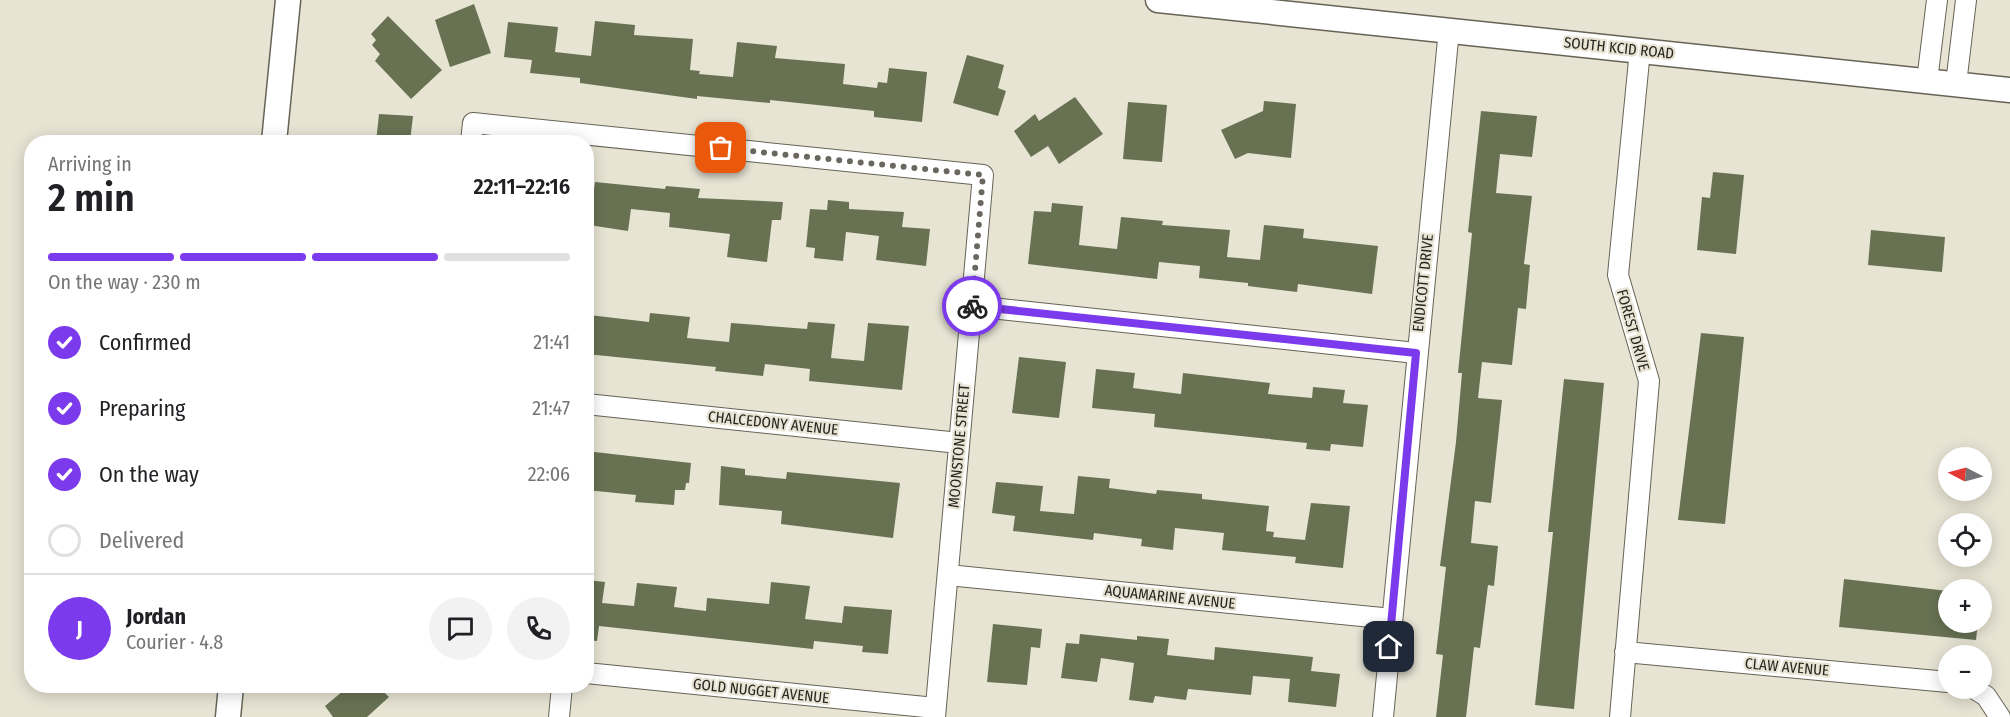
<!DOCTYPE html>
<html lang="en">
<head>
<meta charset="utf-8">
<style>
	body { margin:0; font-family:"Fira Sans Condensed",sans-serif; background:#f2f2f2; color:#202124; height:100vh; display:flex; flex-direction:column; font-size:22px; white-space:nowrap }
	* { box-sizing:border-box; margin:0 }
	p { font-size:20px; color:#757577 }
	.icon { flex:none; width:33px; height:33px; fill:none; stroke:currentColor; stroke-width:2; stroke-linecap:round; stroke-linejoin:round }
	.map { position:relative; flex:1; overflow:hidden }
	.sheet { position:absolute; left:24px; top:135px; width:570px; height:558px; display:flex; flex-direction:column; background:#fff; border-radius:24px; box-shadow:0 3px 15px #0003 }
	.sheet>* { flex:none }
	.needle { width:39px; rotate:276deg }
	.tools { position:absolute; left:1938px; top:447px; display:grid; gap:12px }
	.tools a { display:grid; place-items:center; width:54px; height:54px; border-radius:50%; background:#fff; box-shadow:0 3px 15px #0003; font-size:30px }
	.pin { position:absolute; display:grid; place-items:center; width:51px; height:51px; color:#fff; margin:-26px; border-radius:12px; box-shadow:0 3px 9px #0006 }
	.courier { position:absolute; display:grid; place-items:center; width:60px; height:60px; margin:-30px; border:4px solid #7c3aed; border-radius:50%; background:#fff; color:#222; box-shadow:0 2px 8px #0007 }
	.head em { font-style:normal; font-weight:600 }
	.head div { display:flex; flex-direction:column-reverse }
	.head { display:flex; align-items:center; justify-content:space-between; height:102px; padding:0 24px }
	h1 { font-size:39px; font-weight:600; line-height:45px }
	.bar { display:grid; grid-template-columns:repeat(4,1fr); gap:9px 6px; align-content:center; height:72px; padding:0 24px }
	.bar i { height:8px; border-radius:4px; background:#e0e0e0 }
	.bar .on { background:#7c3aed }
	.bar p { grid-column:span 4 }
	.line { display:flex; align-items:center; gap:15px; padding:0 24px; border-top:2px solid #e0e0e0 }
	.line div { flex:1 }
	.round { display:grid; place-items:center; flex:none; width:63px; height:63px; border-radius:32px; background:#f2f2f2 }
	ol { padding:0 24px; list-style:none }
	li { display:flex; align-items:center; gap:18px; height:66px }
	li p { margin-inline-start:auto }
	li .icon { padding:6px; border-radius:50%; background:#7c3aed; color:#fff; stroke-width:4 }
	li:last-child { color:#757577 }
	li i { width:33px; height:33px; border:3px solid #e0e0e0; border-radius:50% }
	.map>svg:first-child { display:block }
	.building { fill:#687253 }
	.lines { fill:none; stroke-linecap:round; stroke-linejoin:round }
	.minor-casing { stroke:#666356; stroke-width:22 }
	.tertiary-casing { stroke:#666356; stroke-width:27 }
	.minor { stroke:#fff; stroke-width:20 }
	.tertiary { stroke:#fff; stroke-width:24 }
	.done { stroke:#6a675e; stroke-width:6; stroke-dasharray:0 10.8 }
	.route { stroke:#7c3aed; stroke-width:8 }
	.labels { text-anchor:middle; stroke-width:4.5; stroke-linejoin:round; paint-order:stroke }
	.street-label { font-size:15px; fill:#26241f; stroke:#e7e4d4 }
</style>
</head>
<body>
<div class="map">
<svg width="2010" height="717" viewBox="0 0 2010 717">
	<rect width="100%" height="100%" fill="#e7e4d4"/>
	<path class="building" d="M474 4 491 53 450 67 435 20Z
		M388 16 442 70 411 99 375 61 380 54 372 45 376 40 371 34Z
		M595 21 635 25 634 35 693 39 690 70 700 71 699 74 733 77 737 42 777 46 775 58 845 64 843 84 877 88 878 82 887 83 889 68 927 72 922 122 874 117V111L770 100V103L697 96V99L580 83V78L530 73 532 60 504 57 508 22 558 27 555 52 591 56Z
		M967 55 1004 65 998 88 1006 91 998 116 953 103Z
		M1075 97 1103 134 1059 164 1048 146 1031 157 1014 131 1035 114 1039 121Z
		M1264 101 1296 104 1291 158 1248 153 1235 159 1221 130 1263 111Z
		M1128 102 1167 105 1162 162 1123 159Z
		M1481 111 1537 116 1532 157 1500 154 1496 193 1532 196 1524 264 1530 265 1526 309 1518 308 1512 365 1482 362 1478 398 1502 400 1491 503 1475 501 1471 543 1498 546 1494 586 1488 585 1480 648 1474 647 1466 717H1436L1443 655 1436 654 1446 567 1440 566 1456 442 1462 373H1458L1472 233 1468 232Z
		M379 114 413 116 410 142H376Z
		M1713 172 1744 175 1736 254 1697 250 1702 197 1710 198Z
		M595 182 665 189 666 186 700 189 698 198 783 202 781 220H772L767 262 727 257 730 234 669 227 670 213 631 209 628 231 589 225Z
		M828 200 849 202V209L904 212 902 227 930 229 926 266 876 260 879 236 846 232 843 261 814 258 815 248 806 247 810 209 827 210Z
		M1052 203 1083 206 1079 245 1117 249 1121 217 1163 221 1162 225 1230 230 1227 257 1260 260 1264 225 1304 229 1303 238 1378 246 1372 294 1298 284 1297 292 1248 286V283L1199 278 1200 266 1159 262 1157 279 1028 264 1034 211 1051 212Z
		M1871 230 1945 237 1942 272 1868 265Z
		M650 313 690 317 687 338 729 342 731 323 807 329 808 322 835 324 831 358 864 361 868 323 909 326 902 390 809 381 810 369 765 364 763 376 715 371 716 367 586 354 589 315 649 322Z
		M1701 333 1744 337 1725 524 1678 520Z
		M1019 357 1066 362 1059 418 1012 413Z
		M1096 369 1135 373 1133 388 1181 394 1183 373 1270 383 1268 394 1312 398 1313 387 1345 390 1343 403 1368 405 1363 447 1331 444 1330 451 1306 449 1307 443 1154 427 1155 414 1092 408Z
		M1564 379 1604 383 1574 709 1535 705 1553 532H1548Z
		M586 451 691 463 689 483H686L685 490H675L674 505 635 502 636 495 586 490Z
		M721 466 745 469V475L786 479 787 472 900 483 893 538 781 524 782 511 719 505Z
		M1078 476 1110 479 1109 488 1156 494 1157 490 1202 494V499L1269 506 1266 531 1274 532 1273 537 1305 540 1311 503 1350 506 1343 568 1295 563 1296 557 1222 550 1224 533 1175 528 1173 550 1141 546 1142 539 1094 533 1093 540 1013 531 1015 516 992 513 996 482 1043 486 1040 511 1074 514Z
		M1844 579 1948 591V622H1978L1976 640 1839 627Z
		M586 580 605 582 602 603 634 606 637 583 677 587 674 607 706 611 707 598 769 604 771 582 810 586 805 619 842 623 844 606 892 610 888 654 862 652 863 646 814 641 813 649 599 626 597 641 586 640Z
		M993 624 1042 629 1040 648 1031 647 1027 685 987 682Z
		M1080 634 1137 640V636L1169 639 1167 655 1214 660 1215 647 1313 657 1311 671 1340 674 1336 707 1288 702 1290 679 1253 676 1251 695 1188 689 1186 700 1155 696 1153 703 1129 700 1134 663 1101 658 1097 682 1061 678 1066 643 1079 644Z
		M349 686H378L389 697 367 717H333L325 706Z"/>
	<g class="lines">
		<defs>
			<path id="minor" d="M1927 81 1937 0
				M1956 84 1966 0
				M471 142 473 123 983 175 935 717
				M972 306 1416 353
				M586 404 959 443
				M948 575 1392 619
				M1625 652 1948 682
				M586 673 935 708
				M1973 688 1986 696 2000 717
				M559 717 562 686
				M1383 717 1449 29
				M1620 717 1649 381 1618 275 1640 50"/>
			<path id="tertiary" d="M1158 0 2010 90
				M274 142 288 0
				M228 717 231 686"/>
		</defs>
		<use href="#minor" class="minor-casing"/>
		<use href="#tertiary" class="tertiary-casing"/>
		<use href="#minor" class="minor"/>
		<use href="#tertiary" class="tertiary"/>
	</g>
	<g class="lines">
		<path class="done" d="M721 148 983 175 972 306"/>
		<path class="route" d="M972 306 1416 353 1389 647"/>
	</g>
	<g class="labels">
		<g class="street-label">
			<text transform="translate(1619 48) rotate(6)" y="5">SOUTH KCID ROAD</text>
			<text transform="translate(1423 283) rotate(-84)" y="5">ENDICOTT DRIVE</text>
			<text transform="translate(1633 330) rotate(74)" y="5">FOREST DRIVE</text>
			<text transform="translate(773 423) rotate(6)" y="5">CHALCEDONY AVENUE</text>
			<text transform="translate(959 446) rotate(-85)" y="5">MOONSTONE STREET</text>
			<text transform="translate(1170 597) rotate(6)" y="5">AQUAMARINE AVENUE</text>
			<text transform="translate(1787 667) rotate(5)" y="5">CLAW AVENUE</text>
			<text transform="translate(761 691) rotate(6)" y="5">GOLD NUGGET AVENUE</text>
		</g>
	</g>
</svg>
<div class="tools">
<a><svg class="needle" viewBox="-14 -14 28 28"><path d="M0-13l5 13h-10z" fill="#e53935"/><path d="M0 13l5-13h-10z" fill="#757577"/></svg></a>
<a><svg class="icon" aria-label="locate" viewBox="0 0 24 24"><circle cx="12" cy="12" r="6"/><path d="M12 2v4M12 18v4M2 12h4M18 12h4"/></svg></a>
<a>+</a>
<a>−</a>
</div>
<div class="pin" style="left:721px;top:148px;background:#ea580c"><svg class="icon" aria-label="bag" viewBox="0 0 24 24"><path d="M5 8h14l-1 12H6zM9 8a3 3 0 0 1 6 0"/></svg></div>
<div class="pin" style="left:1389px;top:647px;background:#1f2937"><svg class="icon" aria-label="home" viewBox="0 0 24 24"><path d="M3 11l9-7 9 7M6 9v11h12V9"/></svg></div>
<div class="courier" style="left:972px;top:306px"><svg class="icon" aria-label="bike" viewBox="0 0 24 24"><circle cx="6" cy="16" r="4"/><circle cx="18" cy="16" r="4"/><path d="M6 16l4-8h5l3 8M10 8l3 8H6M13 5h3"/></svg></div>
<section class="sheet">
<div class="head"><div><h1>2 min</h1><p>Arriving in</p></div><em>22:11–22:16</em></div>
<div class="bar"><i class="on"></i><i class="on"></i><i class="on"></i><i></i><p>On the way · 230 m</p></div>
<ol>
<li><svg class="icon" aria-label="check" viewBox="0 0 24 24"><path d="M5 12l5 5 9-10"/></svg>Confirmed<p>21:41</p></li>
<li><svg class="icon" aria-label="check" viewBox="0 0 24 24"><path d="M5 12l5 5 9-10"/></svg>Preparing<p>21:47</p></li>
<li><svg class="icon" aria-label="check" viewBox="0 0 24 24"><path d="M5 12l5 5 9-10"/></svg>On the way<p>22:06</p></li>
<li><i></i>Delivered</li>
</ol>
<div class="line" style="height:108px"><b class="round" style="background:#7c3aed;color:#fff">J</b><div><b>Jordan</b><p>Courier · 4.8</p></div><a class="round"><svg class="icon" aria-label="chat" viewBox="0 0 24 24"><path d="M4 5h16v11H9l-5 4z"/></svg></a><a class="round"><svg class="icon" aria-label="phone" viewBox="0 0 24 24"><path d="M5 4h4l2 5-3 2q2 4 5 5l2-3 5 2v4C11 20 4 13 5 4z"/></svg></a></div>
</section>
</div>
</body>
</html>
